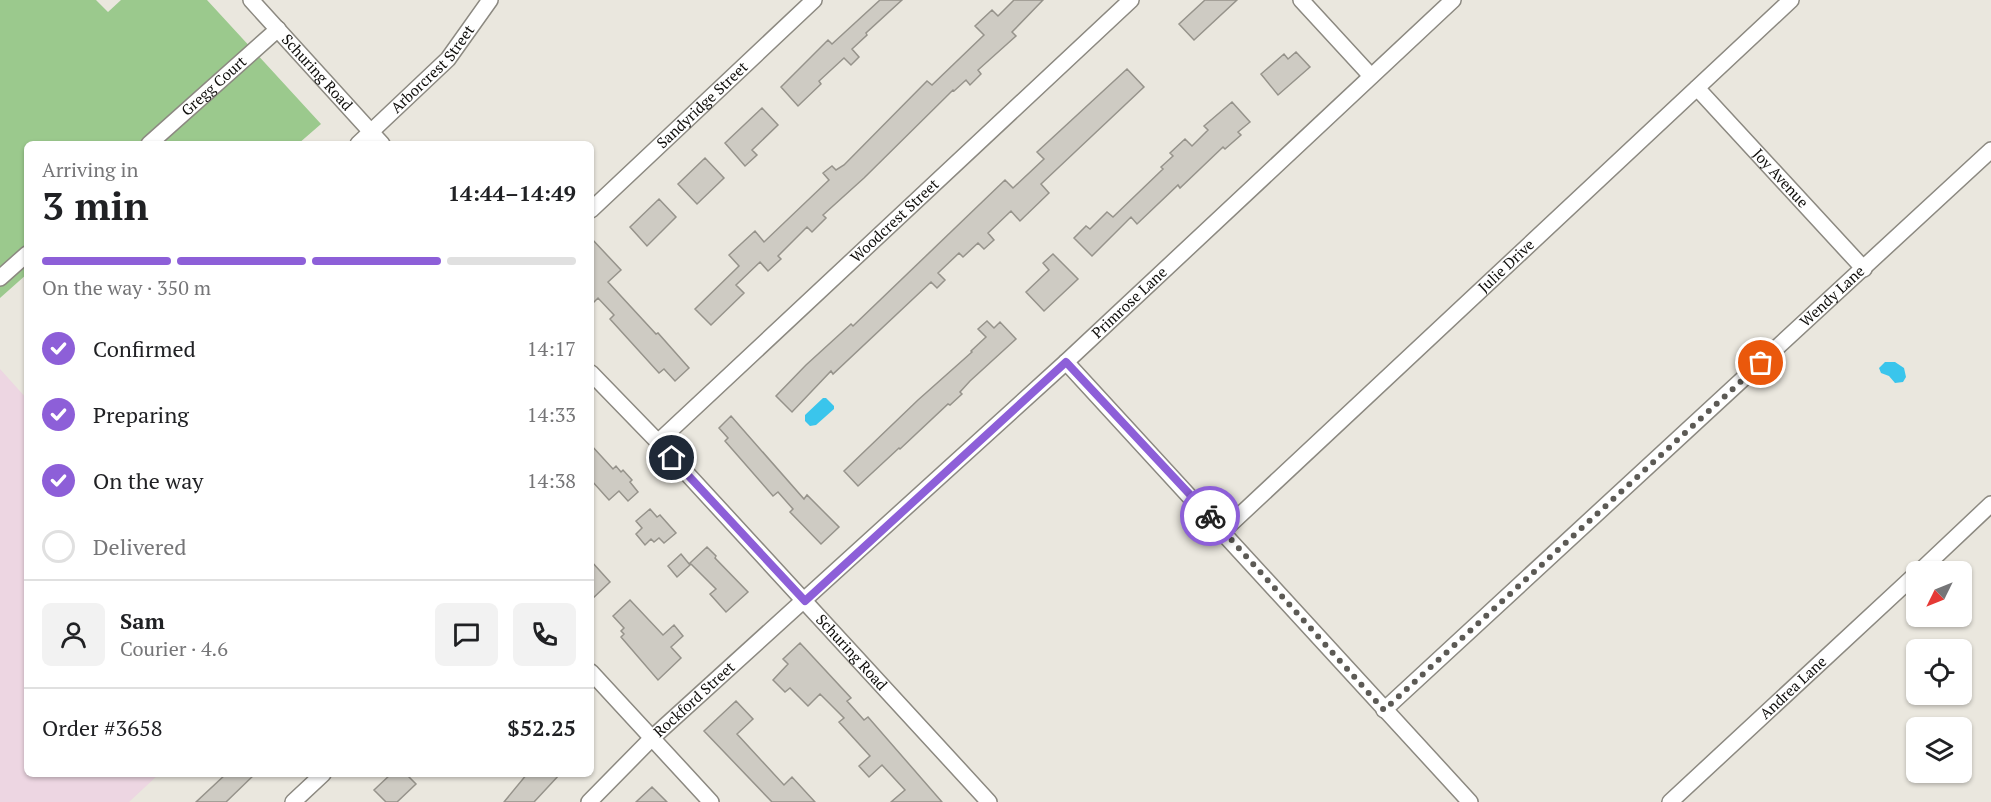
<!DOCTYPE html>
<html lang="en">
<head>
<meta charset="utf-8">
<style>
	body { margin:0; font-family:"PT Serif",serif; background:#f2f2f2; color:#202124; height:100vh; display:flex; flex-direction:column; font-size:22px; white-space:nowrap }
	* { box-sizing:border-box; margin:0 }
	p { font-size:20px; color:#757577 }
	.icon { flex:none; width:33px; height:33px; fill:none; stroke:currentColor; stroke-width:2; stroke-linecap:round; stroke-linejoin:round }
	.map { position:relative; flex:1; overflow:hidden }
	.side { position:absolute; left:24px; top:141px; width:570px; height:636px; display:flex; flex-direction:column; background:#fff; border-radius:9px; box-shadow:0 2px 4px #0004 }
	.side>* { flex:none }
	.needle { width:39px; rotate:227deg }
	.tools { position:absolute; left:1906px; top:561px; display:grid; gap:12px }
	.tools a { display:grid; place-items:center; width:66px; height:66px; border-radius:9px; background:#fff; box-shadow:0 2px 4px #0004; font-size:30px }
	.pin { position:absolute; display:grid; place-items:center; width:51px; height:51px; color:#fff; margin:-26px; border:3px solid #fff; border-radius:50%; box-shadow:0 2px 6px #0007 }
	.courier { position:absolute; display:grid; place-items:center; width:60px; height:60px; margin:-30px; border:4px solid #8d5fd8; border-radius:50%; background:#fff; color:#222; box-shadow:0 2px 8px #0007 }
	.headline em { font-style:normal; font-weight:800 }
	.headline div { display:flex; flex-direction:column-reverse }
	.headline { display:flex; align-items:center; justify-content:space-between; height:102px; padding:0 18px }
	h1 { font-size:39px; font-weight:800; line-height:45px }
	.bar { display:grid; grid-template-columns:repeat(4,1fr); gap:9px 6px; align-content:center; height:72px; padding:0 18px }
	.bar i { height:8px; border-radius:4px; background:#e0e0e0 }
	.bar .selected { background:#8d5fd8 }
	.bar p { grid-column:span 4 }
	.line { display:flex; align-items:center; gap:15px; padding:0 18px; border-top:2px solid #e0e0e0 }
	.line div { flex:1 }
	.round { display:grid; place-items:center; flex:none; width:63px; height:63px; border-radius:9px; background:#f2f2f2 }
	ol { padding:0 18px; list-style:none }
	li { display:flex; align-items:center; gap:18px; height:66px }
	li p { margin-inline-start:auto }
	li .icon { padding:6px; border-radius:50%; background:#8d5fd8; color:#fff; stroke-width:4 }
	li:last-child { color:#757577 }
	li i { width:33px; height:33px; border:3px solid #e0e0e0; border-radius:50% }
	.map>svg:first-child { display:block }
	.education { fill:#edd6e2 }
	.green { fill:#9bc98d }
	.water { fill:#3ac5ec }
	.building { fill:#cecbc3; stroke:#96938b; stroke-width:1.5 }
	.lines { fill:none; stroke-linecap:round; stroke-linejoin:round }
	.minor-casing { stroke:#8c8981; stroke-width:18 }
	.minor { stroke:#fff; stroke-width:15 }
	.done { stroke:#5c5a55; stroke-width:6; stroke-dasharray:0 10.8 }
	.route { stroke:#8d5fd8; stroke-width:8 }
	.labels { text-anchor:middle; stroke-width:5; stroke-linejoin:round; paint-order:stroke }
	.street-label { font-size:15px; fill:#0f0e0b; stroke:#fff }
</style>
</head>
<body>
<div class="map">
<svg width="1991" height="802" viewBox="0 0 1991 802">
	<rect width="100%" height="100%" fill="#eae7de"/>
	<path class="education" d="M0 369 27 399V774H159L129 802H0Z"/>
	<path class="green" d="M0 0H96L108 12 121 0H207L321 124 298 144H27V274L0 298Z"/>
	<path class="water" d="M1885 362H1895L1904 368 1906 377 1903 382 1895 383 1889 376 1881 373 1879 368Z
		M823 398H826L834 406V409L816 425 810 426 805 421V415Z"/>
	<path class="building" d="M880 0H902L866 33 867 35 852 49 859 57 851 65 844 58 819 81 821 84 798 106 781 87 828 40 832 44Z
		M1014 0H1043L1012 32 1016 36 978 70 981 74 970 85 966 80 954 91 953 90 864 178 823 215 826 218 812 232 807 227 778 256 781 259 768 271 760 262 736 285 744 293 711 325 695 309 739 266 729 255 755 231 764 242 829 180 823 173 832 166 836 170 844 165 927 81 932 85 984 35 975 26 992 10 998 16Z
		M1205 0H1237L1194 40 1179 24Z
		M1296 52 1310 67 1278 95 1261 74 1284 54 1288 59Z
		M1127 69 1144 87 1041 184 1049 193 1020 221 1011 211 988 233 994 240 984 249 978 243 963 257 959 253 938 273 945 280 937 288 931 282 833 374 831 371 792 412 776 396 806 365 851 324 853 326 1005 180 1013 188 1044 159 1037 152Z
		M1232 102 1250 122 1238 132 1241 135 1225 149 1223 147 1180 188 1178 185 1137 224 1131 217 1092 256 1074 238 1086 226 1090 229 1107 212 1113 217 1163 169 1161 167 1173 156 1170 153 1185 139 1192 146 1208 130 1204 126Z
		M762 108 778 125 752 150 757 155 745 166 725 143Z
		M705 158 724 178 697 204 678 184Z
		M659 199 676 217 647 246 630 227Z
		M591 238 621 270 608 282 656 334 658 333 689 368 675 381 664 369 659 373 610 319 614 315 598 298 591 305Z
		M1053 254 1078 279 1044 311 1026 292 1049 270 1043 263Z
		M987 321 994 328 1000 322 1016 339 970 381 960 392 962 394 950 405 948 404 900 449 899 448 858 486 844 471 918 400 972 352 971 351 986 337 978 329Z
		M731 416 804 499 807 495 839 527 821 544 790 512 793 509 778 492 773 496 725 441 728 438 719 428Z
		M591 445 613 469 616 466 621 472 623 470 632 480 630 482 638 492 628 501 619 491 609 500 591 480Z
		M650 509 657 517 660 515 676 533 664 543 659 538 654 542 651 539 645 545 636 534 642 528 636 521Z
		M707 547 716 556 715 558 748 592 726 612 710 594 716 589 690 563Z
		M681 554 690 565 677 577 668 566Z
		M591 561 610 582 591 600Z
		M630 600 663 635 674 625 683 636 671 647 681 658 658 680 621 637 624 634 621 631 624 628 613 616Z
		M800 643 851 698 847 701 864 720 868 717 942 802H891L905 790 882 765 869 777 859 766 870 756 839 722 844 718 820 694 808 706 790 688 785 692 773 680 788 664 783 659Z
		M736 701 753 719 737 734 784 785 792 777 815 802H772L704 731Z
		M226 774H255L226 802H196Z
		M391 774H406L416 784 397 802H386L374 790Z
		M527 774H560L534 802H504Z
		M652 787 667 802H636Z"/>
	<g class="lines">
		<defs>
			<g id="minor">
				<path id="s1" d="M251 0 382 144"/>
				<path d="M1301 0 1371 76"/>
				<path id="s2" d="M1697 88 1864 269"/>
				<path id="s3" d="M149 144 278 29"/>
				<path id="s4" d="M358 144 448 59 490 0"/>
				<path id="s5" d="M591 210 814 0"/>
				<path d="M0 278 27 254"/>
				<path d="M1066 362 1470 802"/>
				<path id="s6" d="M591 373 658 442 989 802"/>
				<path id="s7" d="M658 442 1131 0"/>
				<path id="s8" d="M1223 531 1791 0"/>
				<path d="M1919 572 1991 504"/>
				<path d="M591 672 711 802"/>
				<path id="s9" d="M1384 710 1991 150"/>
				<path d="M293 802 323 774"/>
				<path id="s10" d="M589 802 652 738 1066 362 1453 0"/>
				<path id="s11" d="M1670 802 1917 573"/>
			</g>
		</defs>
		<use href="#minor" class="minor-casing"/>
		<use href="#minor" class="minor"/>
	</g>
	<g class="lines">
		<path class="done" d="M1210 516 1384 710 1761 363"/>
		<path class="route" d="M672 458 805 601 1066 362 1210 516"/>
	</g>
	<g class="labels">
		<g class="street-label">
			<text dy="5" stroke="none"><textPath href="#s4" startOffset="106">Arborcrest Street</textPath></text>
			<text dy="5" stroke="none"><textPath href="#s1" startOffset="98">Schuring Road</textPath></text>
			<text dy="5" stroke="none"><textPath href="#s3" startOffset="87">Gregg Court</textPath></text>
			<text dy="5" stroke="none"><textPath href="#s5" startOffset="153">Sandyridge Street</textPath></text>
			<text dy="5" stroke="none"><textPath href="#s2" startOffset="123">Joy Avenue</textPath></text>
			<text dy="5" stroke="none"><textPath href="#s7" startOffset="324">Woodcrest Street</textPath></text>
			<text dy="5" stroke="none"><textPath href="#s8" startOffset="388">Julie Drive</textPath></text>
			<text dy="5" stroke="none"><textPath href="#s9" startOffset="610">Wendy Lane</textPath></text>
			<text dy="5" stroke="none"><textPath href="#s10" startOffset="736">Primrose Lane</textPath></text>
			<text dy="5" stroke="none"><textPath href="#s6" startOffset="382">Schuring Road</textPath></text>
			<text dy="5" stroke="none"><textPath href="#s11" startOffset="168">Andrea Lane</textPath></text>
			<text dy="5" stroke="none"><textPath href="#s10" startOffset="147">Rockford Street</textPath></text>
		</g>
	</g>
</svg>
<div class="tools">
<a><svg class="needle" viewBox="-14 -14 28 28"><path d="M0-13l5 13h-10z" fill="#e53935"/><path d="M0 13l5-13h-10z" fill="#757577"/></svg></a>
<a><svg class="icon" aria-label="locate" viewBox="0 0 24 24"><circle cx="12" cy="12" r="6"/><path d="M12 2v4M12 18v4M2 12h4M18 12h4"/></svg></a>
<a><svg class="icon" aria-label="layers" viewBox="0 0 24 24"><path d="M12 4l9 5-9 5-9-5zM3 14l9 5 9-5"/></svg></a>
</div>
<div class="pin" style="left:1761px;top:363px;background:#ea580c"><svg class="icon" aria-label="bag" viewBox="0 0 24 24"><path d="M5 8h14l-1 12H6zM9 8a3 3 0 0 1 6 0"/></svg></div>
<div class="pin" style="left:672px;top:458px;background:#1f2937"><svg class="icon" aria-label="home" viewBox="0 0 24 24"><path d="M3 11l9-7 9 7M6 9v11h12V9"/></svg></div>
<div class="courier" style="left:1210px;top:516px"><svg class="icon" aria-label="bike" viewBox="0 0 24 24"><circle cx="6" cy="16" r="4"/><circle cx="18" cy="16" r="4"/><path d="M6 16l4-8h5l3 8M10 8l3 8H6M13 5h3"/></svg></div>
<section class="side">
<div class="headline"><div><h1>3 min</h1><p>Arriving in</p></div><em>14:44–14:49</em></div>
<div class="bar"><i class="selected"></i><i class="selected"></i><i class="selected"></i><i></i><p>On the way · 350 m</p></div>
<ol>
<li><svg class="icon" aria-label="check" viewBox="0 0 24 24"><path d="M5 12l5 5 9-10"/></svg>Confirmed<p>14:17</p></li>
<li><svg class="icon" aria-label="check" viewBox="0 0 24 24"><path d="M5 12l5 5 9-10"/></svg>Preparing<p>14:33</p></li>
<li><svg class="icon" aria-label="check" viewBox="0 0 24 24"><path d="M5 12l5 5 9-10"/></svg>On the way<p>14:38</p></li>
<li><i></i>Delivered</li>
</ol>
<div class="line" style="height:108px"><a class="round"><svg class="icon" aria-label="person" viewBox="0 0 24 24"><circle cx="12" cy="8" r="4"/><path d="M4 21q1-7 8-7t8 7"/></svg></a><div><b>Sam</b><p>Courier · 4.6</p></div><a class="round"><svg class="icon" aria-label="chat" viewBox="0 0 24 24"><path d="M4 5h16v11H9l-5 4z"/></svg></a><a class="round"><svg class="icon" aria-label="phone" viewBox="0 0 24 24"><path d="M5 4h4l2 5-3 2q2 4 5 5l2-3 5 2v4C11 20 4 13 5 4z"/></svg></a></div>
<div class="line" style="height:78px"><div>Order #3658</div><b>$52.25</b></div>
</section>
</div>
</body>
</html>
